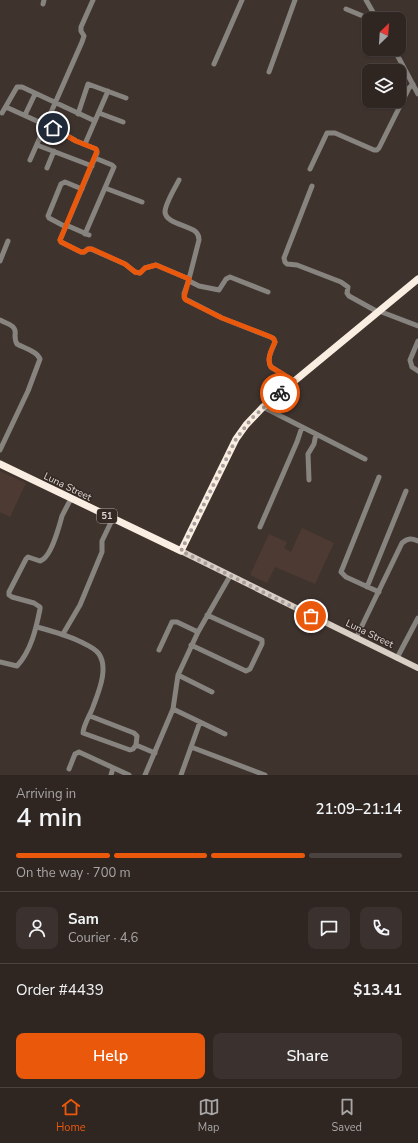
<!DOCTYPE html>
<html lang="en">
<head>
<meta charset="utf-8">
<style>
	body { margin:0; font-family:"Nunito Sans",sans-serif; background:#3b322f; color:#f1f3f6; height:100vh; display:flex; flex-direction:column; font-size:15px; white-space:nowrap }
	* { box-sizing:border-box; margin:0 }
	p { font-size:13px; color:#a7a5a5 }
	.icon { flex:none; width:22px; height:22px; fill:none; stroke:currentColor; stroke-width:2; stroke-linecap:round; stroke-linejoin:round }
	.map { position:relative; height:775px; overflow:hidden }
	.details { display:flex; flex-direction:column; background:#2f2622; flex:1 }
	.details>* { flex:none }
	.needle { width:26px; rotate:25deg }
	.fabs { position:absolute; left:362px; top:12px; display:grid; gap:8px }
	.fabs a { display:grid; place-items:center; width:44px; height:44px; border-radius:8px; background:#2f2622; box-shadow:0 1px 3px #0004,0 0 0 1px #4a4340; font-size:20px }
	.pin { position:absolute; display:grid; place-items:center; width:34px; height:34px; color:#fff; margin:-17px; border:2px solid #fff; border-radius:50%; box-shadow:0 1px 4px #0007 }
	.courier { position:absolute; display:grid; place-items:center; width:40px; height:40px; margin:-20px; border:3px solid #ea580c; border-radius:50%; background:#fff; color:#222; box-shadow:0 1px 5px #0007 }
	.headline em { font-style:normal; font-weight:600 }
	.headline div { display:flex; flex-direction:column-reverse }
	.headline { display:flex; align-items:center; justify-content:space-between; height:68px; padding:0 16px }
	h1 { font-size:26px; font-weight:600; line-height:30px }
	.bar { display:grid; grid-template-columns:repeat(4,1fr); gap:6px 4px; align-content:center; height:48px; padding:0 16px }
	.bar i { height:5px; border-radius:3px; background:#4a4340 }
	.bar .active { background:#ea580c }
	.bar p { grid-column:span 4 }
	.line { display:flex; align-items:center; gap:10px; padding:0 16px; border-top:1px solid #4a4340 }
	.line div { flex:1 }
	.round { display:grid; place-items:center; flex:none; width:42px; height:42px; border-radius:8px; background:#3b322f }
	.cta { display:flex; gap:8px; margin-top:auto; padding:8px 16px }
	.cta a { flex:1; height:46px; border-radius:8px; background:#ea580c; color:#fff; font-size:16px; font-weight:600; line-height:46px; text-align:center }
	.cta a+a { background:#3b322f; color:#f1f3f6 }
	.tab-bar { display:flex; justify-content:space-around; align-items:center; height:56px; border-top:1px solid #4a4340; background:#2f2622; font-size:11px; color:#a7a5a5 }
	.tab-bar a { display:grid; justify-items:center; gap:2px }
	.tab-bar .active { color:#ea580c }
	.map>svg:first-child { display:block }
	.built { fill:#4d3a32 }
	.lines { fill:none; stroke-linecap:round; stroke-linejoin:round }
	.minor { stroke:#87837e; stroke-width:5 }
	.major { stroke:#d9cfc5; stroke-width:6 }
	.highway { stroke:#f9eee1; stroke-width:7 }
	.done { stroke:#a89e9b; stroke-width:4; stroke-dasharray:0 7.2 }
	.route { stroke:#ea580c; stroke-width:5 }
	.labels { text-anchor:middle; stroke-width:3; stroke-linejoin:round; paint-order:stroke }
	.shield { fill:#352924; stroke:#ada4a0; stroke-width:1 }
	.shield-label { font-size:9px; font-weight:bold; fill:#e0d8d5 }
	.street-label { font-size:10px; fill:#e0d8d5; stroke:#352924 }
</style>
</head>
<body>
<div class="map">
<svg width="418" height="775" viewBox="0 0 418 775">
	<rect width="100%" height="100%" fill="#3f332e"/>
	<path class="built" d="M0 471 26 483 10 517 0 512Z
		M302 528 334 543 315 584 275 567 267 583 250 575 269 534 287 542 284 548 291 552Z"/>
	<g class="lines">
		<path class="minor" d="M366 0 377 19
			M43 4 44 0
			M346 9 370 19
			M394 49 418 94
			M214 64 242 0
			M269 72 295 0
			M6 107 61 132 76 141 96 149 97 153 60 240 61 242 81 252H84L88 249H91L125 264 135 272 140 273 145 268 156 265 189 279 184 294 185 299 222 318 273 338 275 342C272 350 266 359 271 367L294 381
			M2 113 17 87H22L95 121
			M99 113 123 122
			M78 114 88 84 126 98
			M25 115 35 94
			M85 144 108 91
			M37 145 92 166
			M30 160 82 42 84 36 81 31V27L93 0
			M47 168 54 151
			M310 169 327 133H335L374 150H377L379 148 409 88 413 84
			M179 180C175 188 165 204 165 212 166 224 189 225 196 232 198 234 199 237 199 240L189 279
			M312 186 284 258 285 262 287 264 297 265 341 282 348 287 347 293 349 296 378 312
			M105 188 142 202
			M66 225 89 235
			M66 227 49 218 48 216 61 184 65 182 82 189
			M85 234 114 167 112 165 95 158
			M0 261 8 241
			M189 281 199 286 219 290 226 279 230 277 268 292
			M379 311 418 326
			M0 320C7 324 17 325 15 335 15 339 15 341 17 344 24 348 37 351 40 359L28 391 0 450
			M418 341 410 360 412 367 418 371
			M263 407 365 459
			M379 477 341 572 346 577 379 592
			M309 480 308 454 314 444 316 434
			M260 527 297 442 302 427
			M367 587 406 491
			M37 627C52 631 67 635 81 642 87 645 95 648 99 654 109 669 98 693 93 707 90 715 83 726 83 733L130 750 133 749 136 745
			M63 634 80 605 102 552V541L113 518
			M356 638 402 543C408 538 412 538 418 541
			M191 645 246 671 250 669 262 644V640L207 615
			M159 650 172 622H177L198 632
			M397 658 418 618
			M0 662 17 666C31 651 36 629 40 609V607L34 603 12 597 9 595V592L26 559 28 557 40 561C51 558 59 527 62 516 65 510 68 504 71 499
			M178 675 212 692
			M173 709 225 734
			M90 716 134 733 137 736 136 745 155 753
			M191 747 265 775
			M69 769 75 754 79 752 129 775
			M111 775 113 768
			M145 775 173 709 178 675 198 632 230 576
			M181 775 200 722"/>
		<path class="major" d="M181 551 418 668"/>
		<path class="highway" d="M0 464 181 551 236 439 246 425 263 407 418 279"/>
	</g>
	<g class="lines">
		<path class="done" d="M280 393 252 418 236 439 181 551 311 616"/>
		<path class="route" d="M53 128 76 141 96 149 97 151 60 240 61 242 81 252H84L88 249H92L125 264 135 272 140 273 145 268 156 265 189 279 184 297 186 300 222 318 271 337 274 339 275 342C272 349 266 359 271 367L294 381 280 393"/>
	</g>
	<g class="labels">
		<rect class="shield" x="97" y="509" width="20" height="14" rx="3"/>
		<g class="shield-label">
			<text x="107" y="519">51</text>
		</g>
		<g class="street-label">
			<text transform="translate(68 486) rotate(26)" y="4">Luna Street</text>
			<text transform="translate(370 633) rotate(26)" y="4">Luna Street</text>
		</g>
	</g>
</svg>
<div class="fabs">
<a><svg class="needle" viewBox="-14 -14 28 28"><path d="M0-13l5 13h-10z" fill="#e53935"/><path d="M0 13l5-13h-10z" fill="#a7a5a5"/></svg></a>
<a><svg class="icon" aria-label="layers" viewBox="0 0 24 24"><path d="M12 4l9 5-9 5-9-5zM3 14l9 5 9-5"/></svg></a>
</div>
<div class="pin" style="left:311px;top:616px;background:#ea580c"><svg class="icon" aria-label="bag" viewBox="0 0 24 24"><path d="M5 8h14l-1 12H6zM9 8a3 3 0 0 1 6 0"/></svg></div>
<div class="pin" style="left:53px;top:128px;background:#1f2937"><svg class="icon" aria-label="home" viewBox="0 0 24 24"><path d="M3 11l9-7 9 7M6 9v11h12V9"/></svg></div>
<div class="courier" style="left:280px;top:393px"><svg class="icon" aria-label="bike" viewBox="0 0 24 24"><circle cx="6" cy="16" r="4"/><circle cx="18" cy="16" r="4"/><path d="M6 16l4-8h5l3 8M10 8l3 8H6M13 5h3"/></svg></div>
</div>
<section class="details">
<div class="headline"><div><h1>4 min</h1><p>Arriving in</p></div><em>21:09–21:14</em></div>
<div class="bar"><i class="active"></i><i class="active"></i><i class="active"></i><i></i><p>On the way · 700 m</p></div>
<div class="line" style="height:72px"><a class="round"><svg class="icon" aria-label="person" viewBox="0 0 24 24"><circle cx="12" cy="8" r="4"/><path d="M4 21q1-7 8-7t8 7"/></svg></a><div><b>Sam</b><p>Courier · 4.6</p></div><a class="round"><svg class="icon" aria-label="chat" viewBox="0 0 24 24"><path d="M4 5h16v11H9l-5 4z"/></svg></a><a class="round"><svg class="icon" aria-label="phone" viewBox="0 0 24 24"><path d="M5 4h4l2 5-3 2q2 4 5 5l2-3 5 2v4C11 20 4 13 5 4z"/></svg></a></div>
<div class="line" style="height:52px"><div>Order #4439</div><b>$13.41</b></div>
<div class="cta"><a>Help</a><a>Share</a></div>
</section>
<nav class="tab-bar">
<a class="active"><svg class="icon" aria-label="home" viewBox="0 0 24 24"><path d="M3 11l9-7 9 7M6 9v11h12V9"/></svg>Home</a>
<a><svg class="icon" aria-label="map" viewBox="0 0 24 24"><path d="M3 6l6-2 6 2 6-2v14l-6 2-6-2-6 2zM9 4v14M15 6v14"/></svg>Map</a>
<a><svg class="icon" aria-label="saved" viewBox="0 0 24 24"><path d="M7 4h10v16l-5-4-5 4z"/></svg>Saved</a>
</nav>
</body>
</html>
